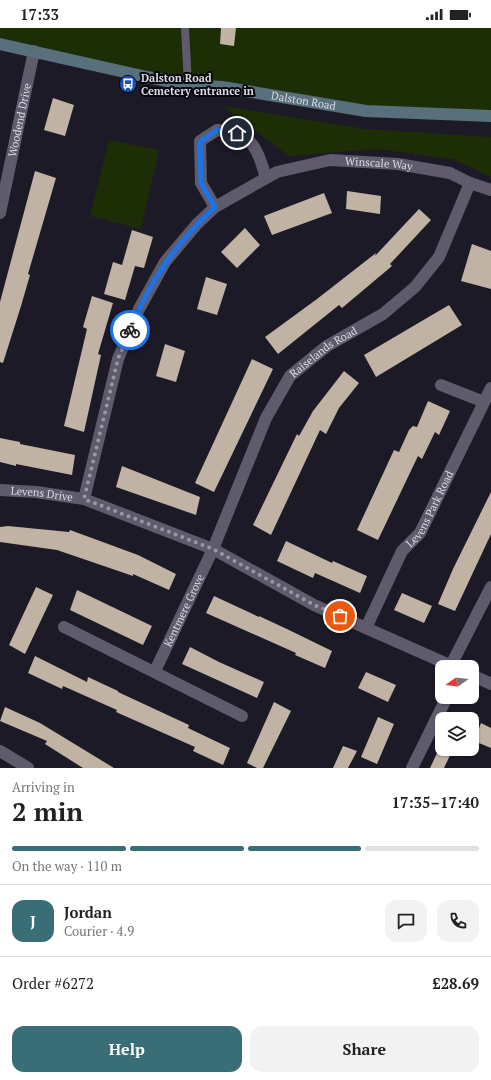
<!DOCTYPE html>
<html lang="en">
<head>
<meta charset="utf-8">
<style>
	body { margin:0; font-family:"PT Serif",serif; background:#f2f2f2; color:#222; height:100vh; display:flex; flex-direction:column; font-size:15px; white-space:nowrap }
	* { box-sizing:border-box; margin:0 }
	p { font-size:13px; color:#767676 }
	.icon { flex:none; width:22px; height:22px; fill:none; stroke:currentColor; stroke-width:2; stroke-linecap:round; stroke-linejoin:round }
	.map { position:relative; height:740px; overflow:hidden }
	.side { display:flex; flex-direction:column; background:#fff; flex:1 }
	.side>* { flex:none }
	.needle { width:26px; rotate:256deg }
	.controls { position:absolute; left:435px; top:632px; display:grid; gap:8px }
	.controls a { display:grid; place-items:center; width:44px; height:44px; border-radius:8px; background:#fff; box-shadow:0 1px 3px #0004; font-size:20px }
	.pin { position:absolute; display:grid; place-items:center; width:34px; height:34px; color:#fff; margin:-17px; border:2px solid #fff; border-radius:50%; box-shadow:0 1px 4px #0007 }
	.courier { position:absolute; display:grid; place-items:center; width:40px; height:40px; margin:-20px; border:3px solid #1a73e8; border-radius:50%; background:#fff; color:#222; box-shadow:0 1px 5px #0007 }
	.head em { font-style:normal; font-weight:700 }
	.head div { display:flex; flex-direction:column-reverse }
	.head { display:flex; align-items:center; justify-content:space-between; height:68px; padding:0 12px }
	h1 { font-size:26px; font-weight:700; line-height:30px }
	.bar { display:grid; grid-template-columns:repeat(4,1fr); gap:6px 4px; align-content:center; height:48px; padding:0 12px }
	.bar i { height:5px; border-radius:3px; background:#e0e0e0 }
	.bar .selected { background:#396e77 }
	.bar p { grid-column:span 4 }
	.line { display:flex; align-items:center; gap:10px; padding:0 12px; border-top:1px solid #e0e0e0 }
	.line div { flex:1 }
	.round { display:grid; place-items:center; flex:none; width:42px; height:42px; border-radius:12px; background:#f2f2f2 }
	.cta { display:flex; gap:8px; margin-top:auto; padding:8px 12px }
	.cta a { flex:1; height:46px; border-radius:12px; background:#396e77; color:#fff; font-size:16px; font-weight:700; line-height:46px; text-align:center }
	.cta a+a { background:#f2f2f2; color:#222 }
	.status { display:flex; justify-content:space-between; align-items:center; height:28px; padding:0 20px; background:#fff; direction:ltr }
	.status svg { height:11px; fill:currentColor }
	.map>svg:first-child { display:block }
	.green { fill:#1d2d05 }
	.building { fill:#c0b3a4 }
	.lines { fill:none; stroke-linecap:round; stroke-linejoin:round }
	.lane { stroke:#5f5b6c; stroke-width:8 }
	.street { stroke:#5f5b6c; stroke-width:12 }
	.secondary { stroke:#57707c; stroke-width:12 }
	.done { stroke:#9a97a3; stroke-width:4; stroke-dasharray:0 7.2 }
	.route { stroke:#1a73e8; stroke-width:5 }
	.labels { text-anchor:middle; stroke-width:4; stroke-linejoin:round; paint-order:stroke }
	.poi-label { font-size:11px; font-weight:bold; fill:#dddbe5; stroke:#07060c; text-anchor:start }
	.street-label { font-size:11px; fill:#dddbe5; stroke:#07060c }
</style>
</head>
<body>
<div class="status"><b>17:33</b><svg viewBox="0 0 49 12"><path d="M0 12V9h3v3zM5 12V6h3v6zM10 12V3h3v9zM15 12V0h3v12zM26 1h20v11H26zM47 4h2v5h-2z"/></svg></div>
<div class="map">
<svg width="491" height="740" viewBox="0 0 491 740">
	<rect width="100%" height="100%" fill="#1d1a28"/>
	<path class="green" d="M0 0H491V83H366L149 47 0 10Z
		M223 78 366 101 491 109V149L453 131 377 121 289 128Z
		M109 112 159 122 141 201 90 188Z"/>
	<path class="building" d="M221 0H236L234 18 220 16Z
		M53 70 74 77 65 108 44 102Z
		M35 143 56 150 28 246 30 247 21 278 3 335 0 334V274Z
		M347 163 381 168 380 186 346 181Z
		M324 165 332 185 272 207 264 188Z
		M419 181 431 192 390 236 392 238 342 280 339 277 278 326 265 309 317 271 376 225 375 228Z
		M245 200 260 217 237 240 221 224Z
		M132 202 153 209 144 240 135 238 125 272 104 266 113 234 122 237Z
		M472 216 491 223V261L461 253Z
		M206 249 227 256 217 287 197 281Z
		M92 268 113 275 98 326 101 327 84 404 64 398 87 301 83 299Z
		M449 277 462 297 376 349 364 327Z
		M165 316 185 323 176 354 156 348Z
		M252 331 273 341 214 464 195 455Z
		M344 343 359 355 339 380 326 406 320 402 271 507 253 497 297 406 299 408 313 383Z
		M428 373 450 383 439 407 435 404 422 431 418 428 378 512 357 502 394 422 399 424 409 402 413 398 417 399Z
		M0 410 20 414V416L75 427 72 447 16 436V438L0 434Z
		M122 438 200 469 196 487 116 459Z
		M491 464V506L455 583 438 576 453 541Z
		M8 498 69 504 70 502 138 527 176 546 169 562 133 546V548L57 522 0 514V499Z
		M286 513 332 535 333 533 367 548 360 565 315 545 313 550 277 533Z
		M36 559 53 567 25 626 9 617Z
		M77 562 152 598 143 617 70 582Z
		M402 565 432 578 424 595 394 582Z
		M214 568 259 589V588L289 602 332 623 325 640 295 627 296 625 206 585Z
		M190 619 219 634 264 654 257 670 182 636Z
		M35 628 87 654 88 649 118 663V664L189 697 188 700 230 720 223 737 193 723 195 719 116 684 117 682 63 658 62 661 28 645Z
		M366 644 396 657 388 674 358 660Z
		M274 674 291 683 263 740H257L247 735Z
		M5 679 40 695 114 740H83L45 716 47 713 0 693Z
		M378 689 394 696 377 736 361 729Z
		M481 695 491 700V720L474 713Z
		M343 718 357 723 348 740H333Z
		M439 721H453L444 740H430Z"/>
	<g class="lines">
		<path class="lane" d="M185 0 188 57"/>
		<g class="street">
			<path d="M215 179 201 155 200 113 217 102C223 103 232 103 239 106 256 113 261 133 266 150"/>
			<path id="s1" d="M0 185 34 23"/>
			<path d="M441 357 484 374"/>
			<path id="s2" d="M0 462 36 464 84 471 213 521 314 577 454 639"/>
			<path id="s3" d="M84 471 118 331 139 281 165 234 197 196 215 179 277 144 330 132 398 136 450 145 470 155 491 162"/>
			<path d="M64 599 242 688"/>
			<path id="s4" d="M366 600 402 523 420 505 491 360"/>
			<path d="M451 637 491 559"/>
			<path id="s5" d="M155 643 213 521 266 390 290 348 327 318 383 286 415 259 439 229 470 155"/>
			<path d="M472 647 491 656"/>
			<path d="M0 723 28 740"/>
			<path d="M412 740 447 669"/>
		</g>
		<path class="secondary" id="s6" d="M0 16 147 49 188 57 222 59 366 83 491 88"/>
	</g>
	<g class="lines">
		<path class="done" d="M130 302 118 331 84 471 213 521 314 577 340 588"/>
		<path class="route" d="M130 302C150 253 176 215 215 179L201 155 200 114 217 102 237 105"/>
	</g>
	<defs>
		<symbol id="bus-disc" viewBox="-11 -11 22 22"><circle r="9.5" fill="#1a4fb4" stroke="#07060c"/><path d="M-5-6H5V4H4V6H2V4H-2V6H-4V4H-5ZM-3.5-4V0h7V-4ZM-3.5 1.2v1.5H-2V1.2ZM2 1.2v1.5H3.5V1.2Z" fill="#fff"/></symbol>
	</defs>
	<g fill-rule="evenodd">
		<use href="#bus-disc" x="118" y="46" width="20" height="20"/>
	</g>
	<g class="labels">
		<g class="poi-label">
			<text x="141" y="54">Dalston Road<tspan x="141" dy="13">Cemetery entrance in</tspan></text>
		</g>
		<g class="street-label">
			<text dy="4" stroke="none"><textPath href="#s6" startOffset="309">Dalston Road</textPath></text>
			<text dy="4" stroke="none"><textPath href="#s1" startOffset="95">Woodend Drive</textPath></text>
			<text dy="4" stroke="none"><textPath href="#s3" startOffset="501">Winscale Way</textPath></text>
			<text dy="4" stroke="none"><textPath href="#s5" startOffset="366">Raiselands Road</textPath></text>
			<text dy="4" stroke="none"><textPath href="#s2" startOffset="42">Levens Drive</textPath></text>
			<text dy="4" stroke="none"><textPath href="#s4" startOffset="136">Levens Park Road</textPath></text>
			<text dy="4" stroke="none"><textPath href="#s5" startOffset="67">Kentmere Grove</textPath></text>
		</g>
	</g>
</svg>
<div class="controls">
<a><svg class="needle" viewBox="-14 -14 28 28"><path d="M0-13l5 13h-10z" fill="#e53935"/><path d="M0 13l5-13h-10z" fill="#767676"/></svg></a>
<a><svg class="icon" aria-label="layers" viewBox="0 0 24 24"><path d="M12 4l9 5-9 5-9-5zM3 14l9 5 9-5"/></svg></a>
</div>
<div class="pin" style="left:340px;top:588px;background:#ea580c"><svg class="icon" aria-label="bag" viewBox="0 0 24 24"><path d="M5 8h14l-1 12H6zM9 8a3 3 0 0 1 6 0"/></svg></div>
<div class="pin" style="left:237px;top:105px;background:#1f2937"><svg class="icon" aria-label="home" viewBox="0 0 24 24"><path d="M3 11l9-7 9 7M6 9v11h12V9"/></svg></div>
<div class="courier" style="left:130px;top:302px"><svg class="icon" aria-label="bike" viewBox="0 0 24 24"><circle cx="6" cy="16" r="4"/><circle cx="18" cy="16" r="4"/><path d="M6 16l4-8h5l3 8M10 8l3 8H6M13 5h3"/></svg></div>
</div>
<section class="side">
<div class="head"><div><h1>2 min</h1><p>Arriving in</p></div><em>17:35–17:40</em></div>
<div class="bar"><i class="selected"></i><i class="selected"></i><i class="selected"></i><i></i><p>On the way · 110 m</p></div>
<div class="line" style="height:72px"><b class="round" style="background:#396e77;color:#fff">J</b><div><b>Jordan</b><p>Courier · 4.9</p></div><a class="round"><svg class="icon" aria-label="chat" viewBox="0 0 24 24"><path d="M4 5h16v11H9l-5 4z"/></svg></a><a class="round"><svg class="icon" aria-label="phone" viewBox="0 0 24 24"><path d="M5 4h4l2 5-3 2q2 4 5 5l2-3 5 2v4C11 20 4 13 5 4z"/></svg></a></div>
<div class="line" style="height:52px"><div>Order #6272</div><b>£28.69</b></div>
<div class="cta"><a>Help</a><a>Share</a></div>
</section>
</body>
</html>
